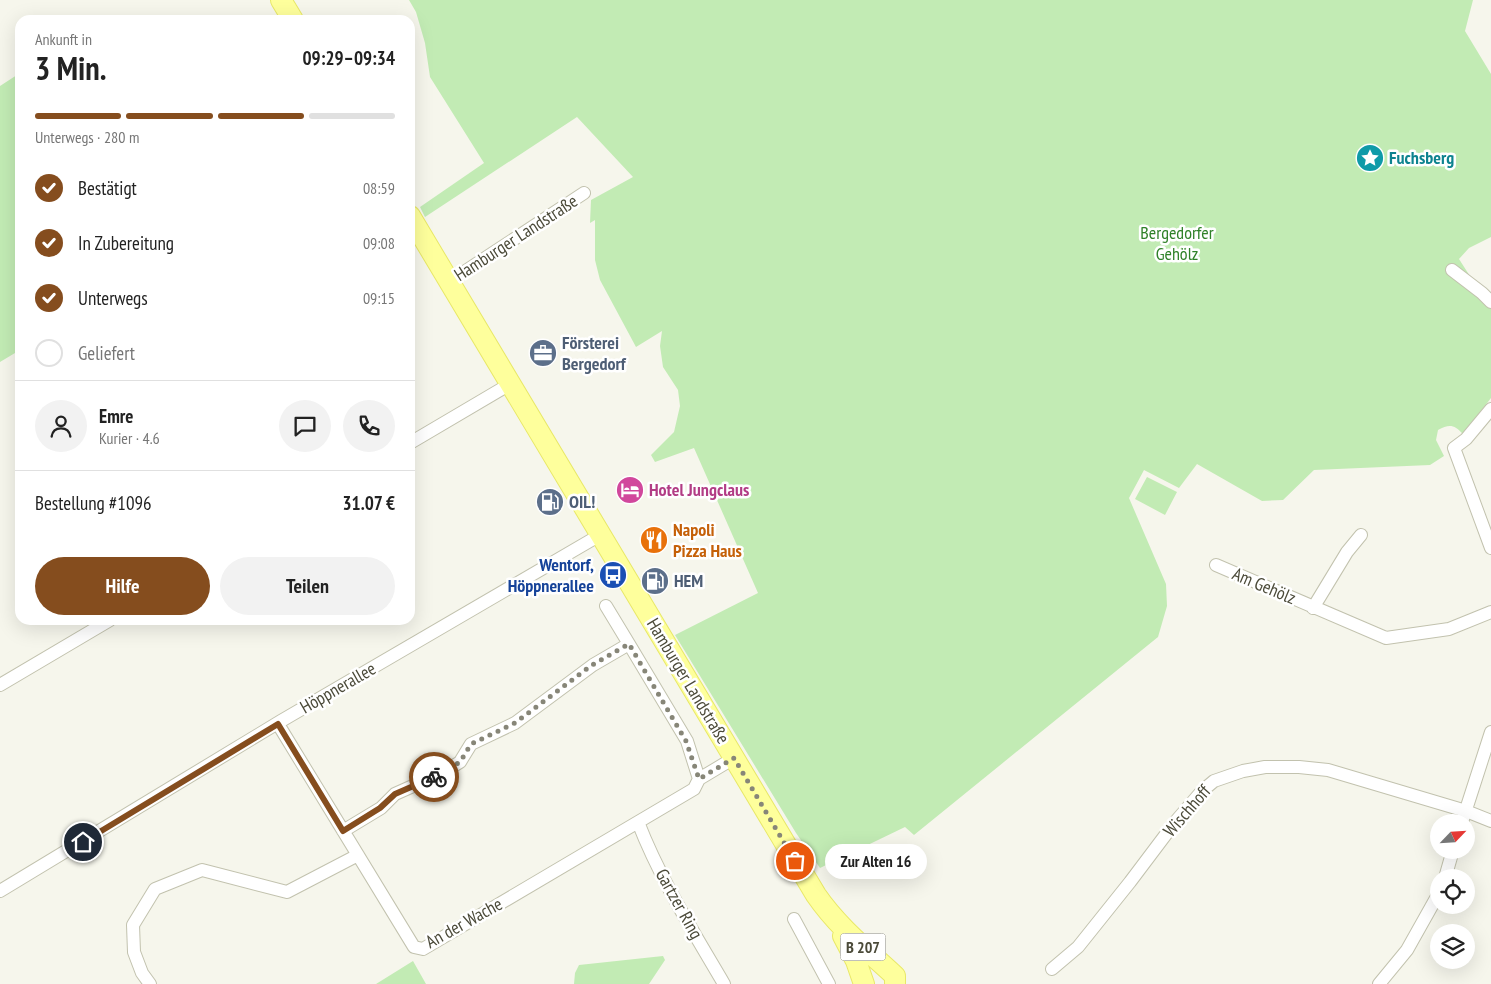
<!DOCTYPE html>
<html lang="de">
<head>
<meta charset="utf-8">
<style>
	body { margin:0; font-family:"PT Sans Narrow",sans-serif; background:#f2f2f2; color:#222; height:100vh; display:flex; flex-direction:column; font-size:19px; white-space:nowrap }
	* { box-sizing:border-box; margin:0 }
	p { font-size:16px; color:#767676 }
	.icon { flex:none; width:28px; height:28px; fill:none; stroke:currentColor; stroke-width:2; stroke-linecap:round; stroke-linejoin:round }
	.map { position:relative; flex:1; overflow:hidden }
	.details { position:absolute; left:15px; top:15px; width:400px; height:610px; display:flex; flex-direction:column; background:#fff; border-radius:15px; box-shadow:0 5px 20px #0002 }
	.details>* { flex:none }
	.needle { width:32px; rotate:65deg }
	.controls { position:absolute; left:1430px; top:814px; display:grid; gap:10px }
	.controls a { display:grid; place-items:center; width:45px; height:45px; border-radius:50%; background:#fff; box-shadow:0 5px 20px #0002; font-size:25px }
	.pin { position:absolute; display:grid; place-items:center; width:42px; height:42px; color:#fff; margin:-21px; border:2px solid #fff; border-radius:50%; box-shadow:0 1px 5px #0007 }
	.courier { position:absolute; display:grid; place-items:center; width:50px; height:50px; margin:-25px; border:4px solid #854d1e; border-radius:50%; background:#fff; color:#222; box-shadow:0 1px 6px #0007 }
	.bubble { position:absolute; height:35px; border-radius:18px; background:#fff; box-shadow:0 5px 20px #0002; font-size:16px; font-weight:700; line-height:35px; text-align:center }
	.overview em { font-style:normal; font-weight:700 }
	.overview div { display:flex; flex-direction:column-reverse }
	.overview { display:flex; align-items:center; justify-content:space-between; height:85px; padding:0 20px }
	h1 { font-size:32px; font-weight:700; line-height:38px }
	.bar { display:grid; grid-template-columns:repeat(4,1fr); gap:8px 5px; align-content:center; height:60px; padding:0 20px }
	.bar i { height:6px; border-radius:4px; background:#e0e0e0 }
	.bar .on { background:#854d1e }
	.bar p { grid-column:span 4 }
	.line { display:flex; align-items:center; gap:12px; padding:0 20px; border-top:1px solid #e0e0e0 }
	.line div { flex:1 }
	.round { display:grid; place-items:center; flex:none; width:52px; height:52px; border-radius:26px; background:#f2f2f2 }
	ol { padding:0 20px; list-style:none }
	li { display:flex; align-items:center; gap:15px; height:55px }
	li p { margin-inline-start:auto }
	li .icon { padding:5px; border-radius:50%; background:#854d1e; color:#fff; stroke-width:4 }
	li:last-child { color:#767676 }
	li i { width:28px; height:28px; border:2px solid #e0e0e0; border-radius:50% }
	.action { display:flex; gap:10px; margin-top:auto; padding:10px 20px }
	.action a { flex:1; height:58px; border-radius:30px; background:#854d1e; color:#fff; font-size:20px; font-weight:700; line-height:58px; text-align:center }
	.action a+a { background:#f2f2f2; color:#222 }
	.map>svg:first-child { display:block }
	.green { fill:#c2ebb4 }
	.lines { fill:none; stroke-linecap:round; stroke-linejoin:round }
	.minor-casing { stroke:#c2c2ae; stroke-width:14 }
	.primary-casing { stroke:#e8e868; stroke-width:22 }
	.minor { stroke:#fff; stroke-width:12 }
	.primary { stroke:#feff9c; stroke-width:20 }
	.done { stroke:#878678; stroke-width:5; stroke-dasharray:0 9 }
	.route { stroke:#854d1e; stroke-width:6 }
	.labels { text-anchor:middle; stroke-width:5; stroke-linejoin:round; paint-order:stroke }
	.shield { fill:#fff; stroke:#818074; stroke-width:1 }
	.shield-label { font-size:16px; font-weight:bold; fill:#4b4a39 }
	.culture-label { font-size:18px; font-weight:bold; fill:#0d838f; stroke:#fff; text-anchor:start }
	.park-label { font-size:18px; fill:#2f8128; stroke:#fff }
	.street-label { font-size:18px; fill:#4b4a39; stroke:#fff }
	.service-label { font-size:18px; font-weight:bold; fill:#4e5e75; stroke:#fff; text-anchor:start }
	.hotel-label { font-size:18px; font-weight:bold; fill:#b23c85; stroke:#fff; text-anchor:start }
	.food-label { font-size:18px; font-weight:bold; fill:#c56008; stroke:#fff; text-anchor:start }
	.transit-label { font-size:18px; font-weight:bold; fill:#164399; stroke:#fff; text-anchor:end }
</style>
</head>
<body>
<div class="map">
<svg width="1491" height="984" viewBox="0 0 1491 984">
	<rect width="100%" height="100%" fill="#f6f6ec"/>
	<path class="green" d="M409 0H1473L1465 31 1491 74V237L1469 248 1459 259 1491 309V398L1463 434C1454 424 1449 424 1438 430L1436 440 1444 456 1430 465 1314 470 1283 500 1262 501 1197 464 1179 488 1144 470 1129 498 1166 584 1167 606 1158 637 914 835 905 827 820 868 796 833 675 635 758 593 694 448 655 462 651 455 674 432 680 406 678 390 663 367 660 346 662 331 636 347 600 280 595 260V220L590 223 591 200 633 177 577 117 425 217 420 207 484 163 430 77 425 43 416 12Z
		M20 73V350L0 362V86Z
		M1147 477 1177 492 1165 515 1135 499Z
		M663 956 665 960 649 984H574L575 973 579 965Z
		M413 961 426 984H376Z"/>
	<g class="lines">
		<defs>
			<path id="minor" d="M1452 270 1482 293 1491 302
				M449 282 584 193
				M1491 409 1466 439 1454 448 1491 548
				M410 443 510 384
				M1216 565 1386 638 1449 629 1491 612
				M606 606 629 644
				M1313 608 1347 552 1361 535
				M0 685 110 620
				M278 724 414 947 423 949 694 789 699 779 734 758
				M638 822C660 879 693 931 724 984
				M1462 822 1491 732
				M343 831 381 808 395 794 442 773 460 762 471 744 515 723 593 665 629 644 687 741 699 779
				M1445 878 1453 850
				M0 891 281 721 600 535
				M794 919 829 984
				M1052 969 1078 947 1130 882 1176 821 1202 791 1214 781 1243 771 1265 767H1299L1328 770 1466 811 1491 821
				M150 984 142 973 134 952 133 925 155 889 202 870 287 892 358 855
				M1379 984 1407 950 1439 893"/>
			<path id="primary" d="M281 0 293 20
				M410 216 816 895C838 927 867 950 895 976V984
				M843 936 856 961 864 984"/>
		</defs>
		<use href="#minor" class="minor-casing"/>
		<use href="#primary" class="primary-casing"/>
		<use href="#minor" class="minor"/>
		<use href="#primary" class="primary"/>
	</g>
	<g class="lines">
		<path class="done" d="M434 777 460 762 471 744 515 723 592 665 629 644 686 741 699 779 734 758 795 861"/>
		<path class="route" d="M83 842 278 724 343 831 380 808 395 794 434 777"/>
	</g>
	<defs>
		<symbol id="sight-disc" viewBox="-11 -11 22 22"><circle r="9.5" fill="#0f9aa8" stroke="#fff"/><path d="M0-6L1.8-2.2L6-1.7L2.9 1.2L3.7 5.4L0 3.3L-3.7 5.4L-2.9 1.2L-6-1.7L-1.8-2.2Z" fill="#fff"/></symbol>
		<symbol id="office-disc" viewBox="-11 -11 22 22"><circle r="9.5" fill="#5c6f8a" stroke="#fff"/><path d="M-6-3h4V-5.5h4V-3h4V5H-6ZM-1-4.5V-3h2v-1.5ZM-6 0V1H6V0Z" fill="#fff"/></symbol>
		<symbol id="hotel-disc" viewBox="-11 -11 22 22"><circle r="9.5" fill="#d1479c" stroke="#fff"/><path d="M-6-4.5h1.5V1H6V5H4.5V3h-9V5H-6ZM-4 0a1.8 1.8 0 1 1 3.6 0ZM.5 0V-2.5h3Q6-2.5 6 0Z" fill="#fff"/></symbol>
		<symbol id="fuel-disc" viewBox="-11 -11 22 22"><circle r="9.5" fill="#5c6f8a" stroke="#fff"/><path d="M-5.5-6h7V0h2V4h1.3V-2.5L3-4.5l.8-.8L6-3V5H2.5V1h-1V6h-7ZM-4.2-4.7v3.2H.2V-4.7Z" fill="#fff"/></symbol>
		<symbol id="restaurant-disc" viewBox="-11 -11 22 22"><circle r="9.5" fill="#e8710a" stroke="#fff"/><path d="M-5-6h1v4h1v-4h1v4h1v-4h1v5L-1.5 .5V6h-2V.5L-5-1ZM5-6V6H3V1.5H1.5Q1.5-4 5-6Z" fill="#fff"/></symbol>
		<symbol id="bus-disc" viewBox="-11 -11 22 22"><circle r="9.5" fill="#1a4fb4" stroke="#fff"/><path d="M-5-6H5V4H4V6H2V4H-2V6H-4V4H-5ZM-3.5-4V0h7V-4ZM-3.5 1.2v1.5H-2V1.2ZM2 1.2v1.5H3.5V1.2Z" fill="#fff"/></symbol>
	</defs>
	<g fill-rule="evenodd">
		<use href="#sight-disc" x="1354" y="142" width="32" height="32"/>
		<use href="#office-disc" x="527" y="337" width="32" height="32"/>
		<use href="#hotel-disc" x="614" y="474" width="32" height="32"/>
		<use href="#fuel-disc" x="534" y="486" width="32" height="32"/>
		<use href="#restaurant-disc" x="638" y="524" width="32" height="32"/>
		<use href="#bus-disc" x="597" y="559" width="32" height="32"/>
		<use href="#fuel-disc" x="639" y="565" width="32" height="32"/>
	</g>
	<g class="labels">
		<rect class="shield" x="840.5" y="933.5" width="45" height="27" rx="4"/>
		<g class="shield-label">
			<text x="863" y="953">B 207</text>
		</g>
		<g class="culture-label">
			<text x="1389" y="164">Fuchsberg</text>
		</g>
		<g class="park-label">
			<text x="1177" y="239">Bergedorfer<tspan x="1177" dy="21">Gehölz</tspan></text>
		</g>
		<g class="street-label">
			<text transform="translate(516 238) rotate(-33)" y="6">Hamburger Landstraße</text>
			<text transform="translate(1264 586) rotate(23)" y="6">Am Gehölz</text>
			<text transform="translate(688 681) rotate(59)" y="6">Hamburger Landstraße</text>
			<text transform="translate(338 688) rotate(-30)" y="6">Höppnerallee</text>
			<text transform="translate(1187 811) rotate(-49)" y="6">Wischhoff</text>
			<text transform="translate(679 904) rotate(61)" y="6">Gartzer Ring</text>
			<text transform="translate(464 923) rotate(-29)" y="6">An der Wache</text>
		</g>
		<g class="service-label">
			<text x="562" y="349">Försterei<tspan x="562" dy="21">Bergedorf</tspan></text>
			<text x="569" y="508">OIL!</text>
			<text x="674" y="587">HEM</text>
		</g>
		<g class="hotel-label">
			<text x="649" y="496">Hotel Jungclaus</text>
		</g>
		<g class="food-label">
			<text x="673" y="536">Napoli<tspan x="673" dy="21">Pizza Haus</tspan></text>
		</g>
		<g class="transit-label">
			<text x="594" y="571">Wentorf,<tspan x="594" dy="21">Höppnerallee</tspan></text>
		</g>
	</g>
</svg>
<div class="controls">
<a><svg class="needle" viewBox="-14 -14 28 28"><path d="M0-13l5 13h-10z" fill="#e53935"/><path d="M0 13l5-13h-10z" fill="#767676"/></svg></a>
<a><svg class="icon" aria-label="locate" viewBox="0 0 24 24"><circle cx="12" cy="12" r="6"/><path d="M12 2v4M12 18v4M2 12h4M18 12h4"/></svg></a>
<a><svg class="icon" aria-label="layers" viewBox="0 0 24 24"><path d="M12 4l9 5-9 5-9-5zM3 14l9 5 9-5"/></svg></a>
</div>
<div class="pin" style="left:795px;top:861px;background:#ea580c"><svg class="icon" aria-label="bag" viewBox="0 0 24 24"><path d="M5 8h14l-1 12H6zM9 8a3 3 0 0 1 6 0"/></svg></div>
<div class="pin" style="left:83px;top:842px;background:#1f2937"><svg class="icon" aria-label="home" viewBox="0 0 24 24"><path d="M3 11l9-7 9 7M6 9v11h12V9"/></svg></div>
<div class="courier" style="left:434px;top:777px"><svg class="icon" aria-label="bike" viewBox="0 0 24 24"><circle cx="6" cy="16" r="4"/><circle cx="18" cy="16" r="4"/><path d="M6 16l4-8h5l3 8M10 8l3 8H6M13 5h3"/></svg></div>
<div class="bubble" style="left:825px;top:844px;width:102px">Zur Alten 16</div>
<section class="details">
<div class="overview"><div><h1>3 Min.</h1><p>Ankunft in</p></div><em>09:29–09:34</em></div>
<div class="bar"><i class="on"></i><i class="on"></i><i class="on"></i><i></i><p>Unterwegs · 280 m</p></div>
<ol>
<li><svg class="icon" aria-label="check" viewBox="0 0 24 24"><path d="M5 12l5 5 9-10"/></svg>Bestätigt<p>08:59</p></li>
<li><svg class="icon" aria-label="check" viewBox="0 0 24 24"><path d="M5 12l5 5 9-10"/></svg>In Zubereitung<p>09:08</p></li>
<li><svg class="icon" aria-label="check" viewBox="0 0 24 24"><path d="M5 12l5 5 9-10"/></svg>Unterwegs<p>09:15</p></li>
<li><i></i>Geliefert</li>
</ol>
<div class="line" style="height:90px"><a class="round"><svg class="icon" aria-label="person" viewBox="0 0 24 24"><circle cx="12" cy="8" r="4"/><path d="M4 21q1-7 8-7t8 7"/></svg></a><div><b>Emre</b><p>Kurier · 4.6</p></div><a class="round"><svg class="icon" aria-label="chat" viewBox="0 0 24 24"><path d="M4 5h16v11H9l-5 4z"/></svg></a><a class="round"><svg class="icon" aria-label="phone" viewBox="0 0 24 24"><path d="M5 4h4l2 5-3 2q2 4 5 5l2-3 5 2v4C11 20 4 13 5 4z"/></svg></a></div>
<div class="line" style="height:65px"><div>Bestellung #1096</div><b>31.07 €</b></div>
<div class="action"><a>Hilfe</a><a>Teilen</a></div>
</section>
</div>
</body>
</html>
